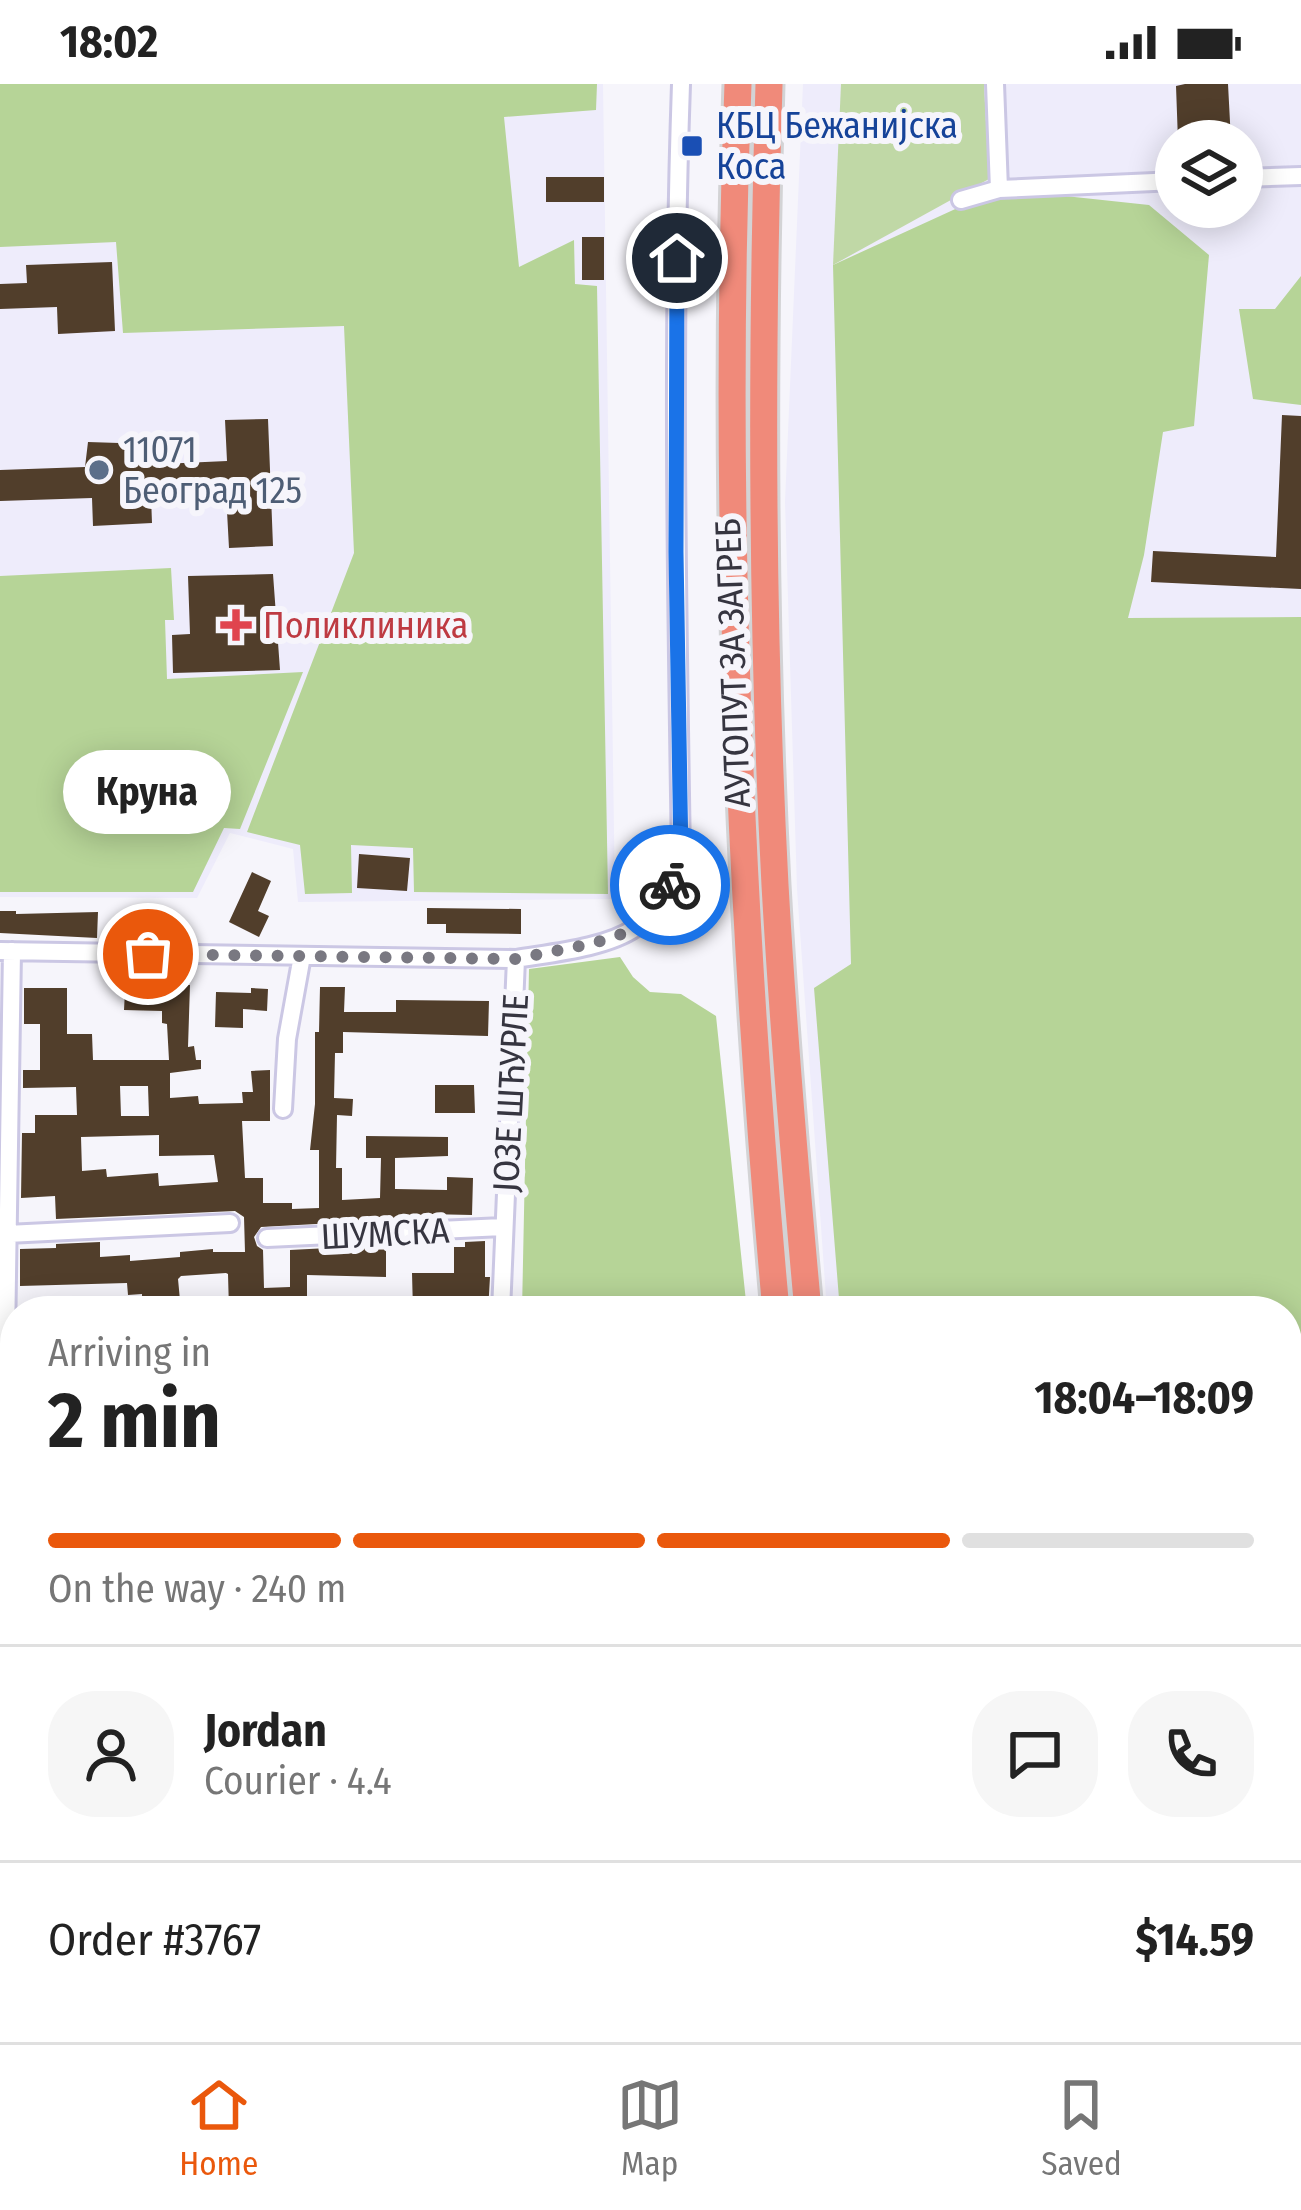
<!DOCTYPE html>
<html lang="en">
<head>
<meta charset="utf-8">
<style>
	body { margin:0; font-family:"Fira Sans Condensed",sans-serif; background:#f6f6f6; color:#222; height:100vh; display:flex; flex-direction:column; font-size:45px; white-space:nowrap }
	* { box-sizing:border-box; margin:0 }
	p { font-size:39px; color:#767676 }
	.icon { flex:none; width:66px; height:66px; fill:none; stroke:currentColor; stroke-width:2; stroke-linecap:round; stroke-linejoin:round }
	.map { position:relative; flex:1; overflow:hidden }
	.drawer { position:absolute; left:0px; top:1212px; width:1302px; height:747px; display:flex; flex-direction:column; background:#fff; border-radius:48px 48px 0 0; box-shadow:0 6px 30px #0003 }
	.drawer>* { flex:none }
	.controls { position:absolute; left:1155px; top:36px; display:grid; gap:24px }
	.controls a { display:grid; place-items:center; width:108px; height:108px; border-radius:50%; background:#fff; box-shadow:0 6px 30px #0003; font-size:60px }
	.pin { position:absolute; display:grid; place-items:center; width:102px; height:102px; color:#fff; margin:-51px; border:6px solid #fff; border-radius:50%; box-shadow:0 3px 12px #0007 }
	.courier { position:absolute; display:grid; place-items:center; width:120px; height:120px; margin:-60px; border:9px solid #1a73e8; border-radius:50%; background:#fff; color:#222; box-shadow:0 3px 15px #0007 }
	.bubble { position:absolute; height:84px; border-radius:42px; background:#fff; box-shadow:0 6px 30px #0003; font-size:39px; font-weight:700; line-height:84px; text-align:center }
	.overview em { font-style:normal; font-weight:700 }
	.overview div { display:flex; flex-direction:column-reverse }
	.overview { display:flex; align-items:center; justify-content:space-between; height:204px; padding:0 48px }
	h1 { font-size:78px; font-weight:700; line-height:90px }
	.bar { display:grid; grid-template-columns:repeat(4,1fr); gap:18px 12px; align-content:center; height:144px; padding:0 48px }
	.bar i { height:15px; border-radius:9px; background:#e0e0e0 }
	.bar .on { background:#ea580c }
	.bar p { grid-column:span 4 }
	.line { display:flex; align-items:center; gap:30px; padding:0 48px; border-top:3px solid #e0e0e0 }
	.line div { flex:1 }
	.round { display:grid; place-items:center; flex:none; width:126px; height:126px; border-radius:48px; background:#f6f6f6 }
	.status { display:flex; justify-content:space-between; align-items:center; height:84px; padding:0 60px; background:#fff; direction:ltr }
	.status svg { height:33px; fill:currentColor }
	.dock { display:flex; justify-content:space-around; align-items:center; height:168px; border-top:3px solid #e0e0e0; background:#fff; font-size:33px; color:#767676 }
	.dock a { display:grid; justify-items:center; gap:6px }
	.dock .on { color:#ea580c }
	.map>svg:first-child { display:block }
	.built { fill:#eeecfb; fill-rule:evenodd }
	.green { fill:#c0d8a6 }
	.forest { fill:#b6d497 }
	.building { fill:#513e2b; fill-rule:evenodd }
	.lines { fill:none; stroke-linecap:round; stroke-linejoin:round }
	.minor-casing { stroke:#cbc7e4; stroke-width:22 }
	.trunk-casing { stroke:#d3d3d5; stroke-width:33 }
	.minor { stroke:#fff; stroke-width:16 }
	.trunk { stroke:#f08a7a; stroke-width:27 }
	.done { stroke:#797881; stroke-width:12; stroke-dasharray:0 21.6 }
	.route { stroke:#1a73e8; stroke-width:15 }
	.transit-dot { fill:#1a4fb4; stroke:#f6f5fb; stroke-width:4.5 }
	.service-dot { fill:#5c6f8a; stroke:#f6f5fb; stroke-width:4.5 }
	.health-dot { fill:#e0444e; stroke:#f6f5fb; stroke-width:4.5 }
	.labels { text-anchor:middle; stroke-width:12; stroke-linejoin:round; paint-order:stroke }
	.transit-label { font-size:36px; fill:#164399; stroke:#f6f5fb; text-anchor:start }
	.service-label { font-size:36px; fill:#4e5e75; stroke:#f6f5fb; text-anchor:start }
	.health-label { font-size:36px; fill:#be3a42; stroke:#f6f5fb; text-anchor:start }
	.street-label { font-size:36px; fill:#363540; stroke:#f6f5fb }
</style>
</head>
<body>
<div class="status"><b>18:02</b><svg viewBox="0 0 49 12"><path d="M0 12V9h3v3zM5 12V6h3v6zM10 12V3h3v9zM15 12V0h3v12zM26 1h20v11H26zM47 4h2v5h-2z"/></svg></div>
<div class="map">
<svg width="1301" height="1958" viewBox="0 0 1301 1958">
	<rect width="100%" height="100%" fill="#f6f5fb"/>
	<path class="built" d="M0 0H603L615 815 298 818 293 765 230 749 197 814 0 813Z
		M803 0H1301V1958H927L925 1944H1287V1227H827L797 805 785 418ZM1176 57H1242V123H1176Z
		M177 1944H669L672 1958H179Z"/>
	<path class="green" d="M841 0H984L989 95 833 181Z"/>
	<path class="forest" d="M0 0H597L596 26 504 33 519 183 574 156 575 200 597 202 608 810 414 808 413 764 351 761 352 809 305 810 300 761 247 748 354 469 344 242 123 249 116 158 0 163Z
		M999 105 1149 121 1209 171 1194 342 1163 348 1144 471 1128 534 1301 533V1346L1287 1347V1227H840L814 904 851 880 833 181Z
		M1301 192V321L1253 315 1239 225H1275Z
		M171 484 174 536H165L167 595 303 588 240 745 224 744 193 808H0V492Z
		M620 873 633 893 650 908 681 910 716 932 747 1227H522L529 885Z
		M1287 1770C1301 1806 1291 1826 1290 1863 1290 1878 1296 1887 1300 1900 1301 1917 1301 1940 1301 1958H943L941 1944H1287Z
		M669 1944H839L841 1958H672Z"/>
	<path class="building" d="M1185 0H1228L1231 57H1178L1176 2Z
		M546 93H604V118H546Z
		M582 153H604V196H582Z
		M112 178 115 247 58 250 57 223 0 225V200L27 199 26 181Z
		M1282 331 1301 332V505L1151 498 1153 467 1276 473Z
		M268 335 273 462 229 464 226 409 151 412 152 439 93 442 92 414 0 417V386L85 383 88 358 119 359 153 354 161 380 227 377 225 336Z
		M273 490 280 586 173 589 172 551 190 550 188 492Z
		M359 770 410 774 407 807 357 804Z
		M252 788 271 797 258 827 269 832 259 853 229 838Z
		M427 824 521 825V850L446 849V840H427Z
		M0 827H16V830L98 828 97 854 0 849Z
		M166 882 181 883V901H190L188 963 194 962 196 976H201V985L170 989V1014L198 1012 199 1020 243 1019 242 1008H253L251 987 270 986V1037H242L245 1094H263V1119H292V1125L319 1124V1066H310L315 1020V948H319L320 903H345L344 928H396V916L489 917 488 952 343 948V969H335L334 1014 353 1015 352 1032 337 1031 336 1084H342V1116L380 1114 381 1074H366V1052L448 1053V1072L395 1074V1105L447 1106V1093L473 1094 472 1131 426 1130V1134L261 1143 254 1153 257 1162 263 1166 264 1204 290 1203V1166L386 1161V1193L307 1191V1227L229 1226 228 1190 226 1189 181 1192 178 1195 181 1227H155L154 1215 142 1216V1210L128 1211 127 1199 20 1202V1165L56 1164V1160L100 1158V1173L130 1171V1177L180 1173V1168L213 1165V1168H245L244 1133 235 1127 56 1135 55 1112 21 1114 22 1049H35V1031H77L76 1003 23 1004V986H40V940H24V904H67V950H92L93 976H169L167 940 162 939V927L124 926 125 907H163ZM120 1002H148L149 1032H121ZM159 1051V1072L214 1071 218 1098 159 1102 158 1089 107 1093 106 1085 82 1087 81 1053Z
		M251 904 268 905 267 927 243 925V944L215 943 216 908 251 909Z
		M435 1001H474L475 1029H435Z
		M485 1157V1193H490L488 1227H413L412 1189H454V1163H465V1158Z
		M2 1667 4 1678 10 1682 15 1709V1754L0 1757Z
		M15 1788V1841L0 1843V1790Z
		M15 1893V1950L0 1952V1895Z
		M242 1944H566L568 1958H244Z"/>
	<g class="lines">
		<defs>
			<path id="minor" d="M995 0 999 105
				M1242 94 1301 92
				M961 116 999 105 1176 97
				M0 867 516 875C551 869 606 864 635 844 658 829 672 799 681 774 677 516 672 258 681 0
				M283 1025 287 955 302 872
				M7 1150 230 1139
				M267 1154 503 1143
				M501 1227 516 875
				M0 1526 6 1500 3 1451 12 867
				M0 1577 15 1671
				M0 1883 15 1880
				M594 1944 596 1958"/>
			<path id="trunk" d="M738 0C722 410 739 819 776 1227
				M769 0C761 267 761 534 775 801 783 943 795 1085 808 1227
				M872 1944 875 1958
				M905 1944 908 1958"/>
		</defs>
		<use href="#minor" class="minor-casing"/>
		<use href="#trunk" class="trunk-casing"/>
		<use href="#minor" class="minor"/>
		<use href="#trunk" class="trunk"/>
	</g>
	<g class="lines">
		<path class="done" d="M148 870 516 875 594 859 622 850 638 843 670 801"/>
		<path class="route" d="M670 801 681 774 676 468 677 174"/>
	</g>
	<rect class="transit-dot" x="680" y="50" width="24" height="24" rx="6"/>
	<circle class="service-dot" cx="99" cy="386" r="12"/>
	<path class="health-dot" d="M230 523h12v12h12v12h-12v12h-12v-12h-12v-12h12z"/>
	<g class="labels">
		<g class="transit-label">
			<text x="716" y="54">КБЦ Бежанијска<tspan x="716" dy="41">Коса</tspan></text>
		</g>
		<g class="service-label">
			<text x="123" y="378">11071<tspan x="123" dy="41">Београд 125</tspan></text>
		</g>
		<g class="health-label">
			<text x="263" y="554">Поликлиника</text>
		</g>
		<g class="street-label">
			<text transform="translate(732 579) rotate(-92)" y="13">АУТОПУТ ЗА ЗАГРЕБ</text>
			<text transform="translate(510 1009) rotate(-87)" y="13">ЈОЗЕ ШЋУРЛЕ</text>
			<text transform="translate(385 1149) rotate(-3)" y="13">ШУМСКА</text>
		</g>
	</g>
</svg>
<div class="controls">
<a><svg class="icon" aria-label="layers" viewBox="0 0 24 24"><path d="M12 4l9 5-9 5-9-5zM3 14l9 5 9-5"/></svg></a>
</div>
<div class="pin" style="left:148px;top:870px;background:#ea580c"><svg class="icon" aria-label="bag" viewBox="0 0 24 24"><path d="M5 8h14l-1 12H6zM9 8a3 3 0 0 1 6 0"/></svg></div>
<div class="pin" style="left:677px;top:174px;background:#1f2937"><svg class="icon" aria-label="home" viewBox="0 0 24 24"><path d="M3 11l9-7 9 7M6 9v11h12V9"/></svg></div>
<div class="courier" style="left:670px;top:801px"><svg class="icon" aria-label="bike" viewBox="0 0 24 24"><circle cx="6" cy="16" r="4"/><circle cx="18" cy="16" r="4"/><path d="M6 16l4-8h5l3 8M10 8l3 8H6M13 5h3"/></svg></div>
<div class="bubble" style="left:63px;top:666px;width:168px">Круна</div>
<section class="drawer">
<div class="overview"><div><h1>2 min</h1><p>Arriving in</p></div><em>18:04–18:09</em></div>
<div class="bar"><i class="on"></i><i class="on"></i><i class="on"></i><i></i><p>On the way · 240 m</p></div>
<div class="line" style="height:216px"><a class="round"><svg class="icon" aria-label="person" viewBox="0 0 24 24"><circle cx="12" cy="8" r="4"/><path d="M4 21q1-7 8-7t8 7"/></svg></a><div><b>Jordan</b><p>Courier · 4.4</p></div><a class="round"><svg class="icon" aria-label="chat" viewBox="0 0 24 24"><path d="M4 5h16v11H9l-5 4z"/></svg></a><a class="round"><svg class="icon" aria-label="phone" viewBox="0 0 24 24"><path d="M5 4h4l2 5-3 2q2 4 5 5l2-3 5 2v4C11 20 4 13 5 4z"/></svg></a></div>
<div class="line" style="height:156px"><div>Order #3767</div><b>$14.59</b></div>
</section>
</div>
<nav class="dock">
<a class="on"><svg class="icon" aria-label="home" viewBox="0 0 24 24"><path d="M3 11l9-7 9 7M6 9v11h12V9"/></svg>Home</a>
<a><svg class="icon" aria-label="map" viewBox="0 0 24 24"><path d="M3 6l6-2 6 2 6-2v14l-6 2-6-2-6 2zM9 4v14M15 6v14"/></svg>Map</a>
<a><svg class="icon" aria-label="saved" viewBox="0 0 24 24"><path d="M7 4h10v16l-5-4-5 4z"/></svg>Saved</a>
</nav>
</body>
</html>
